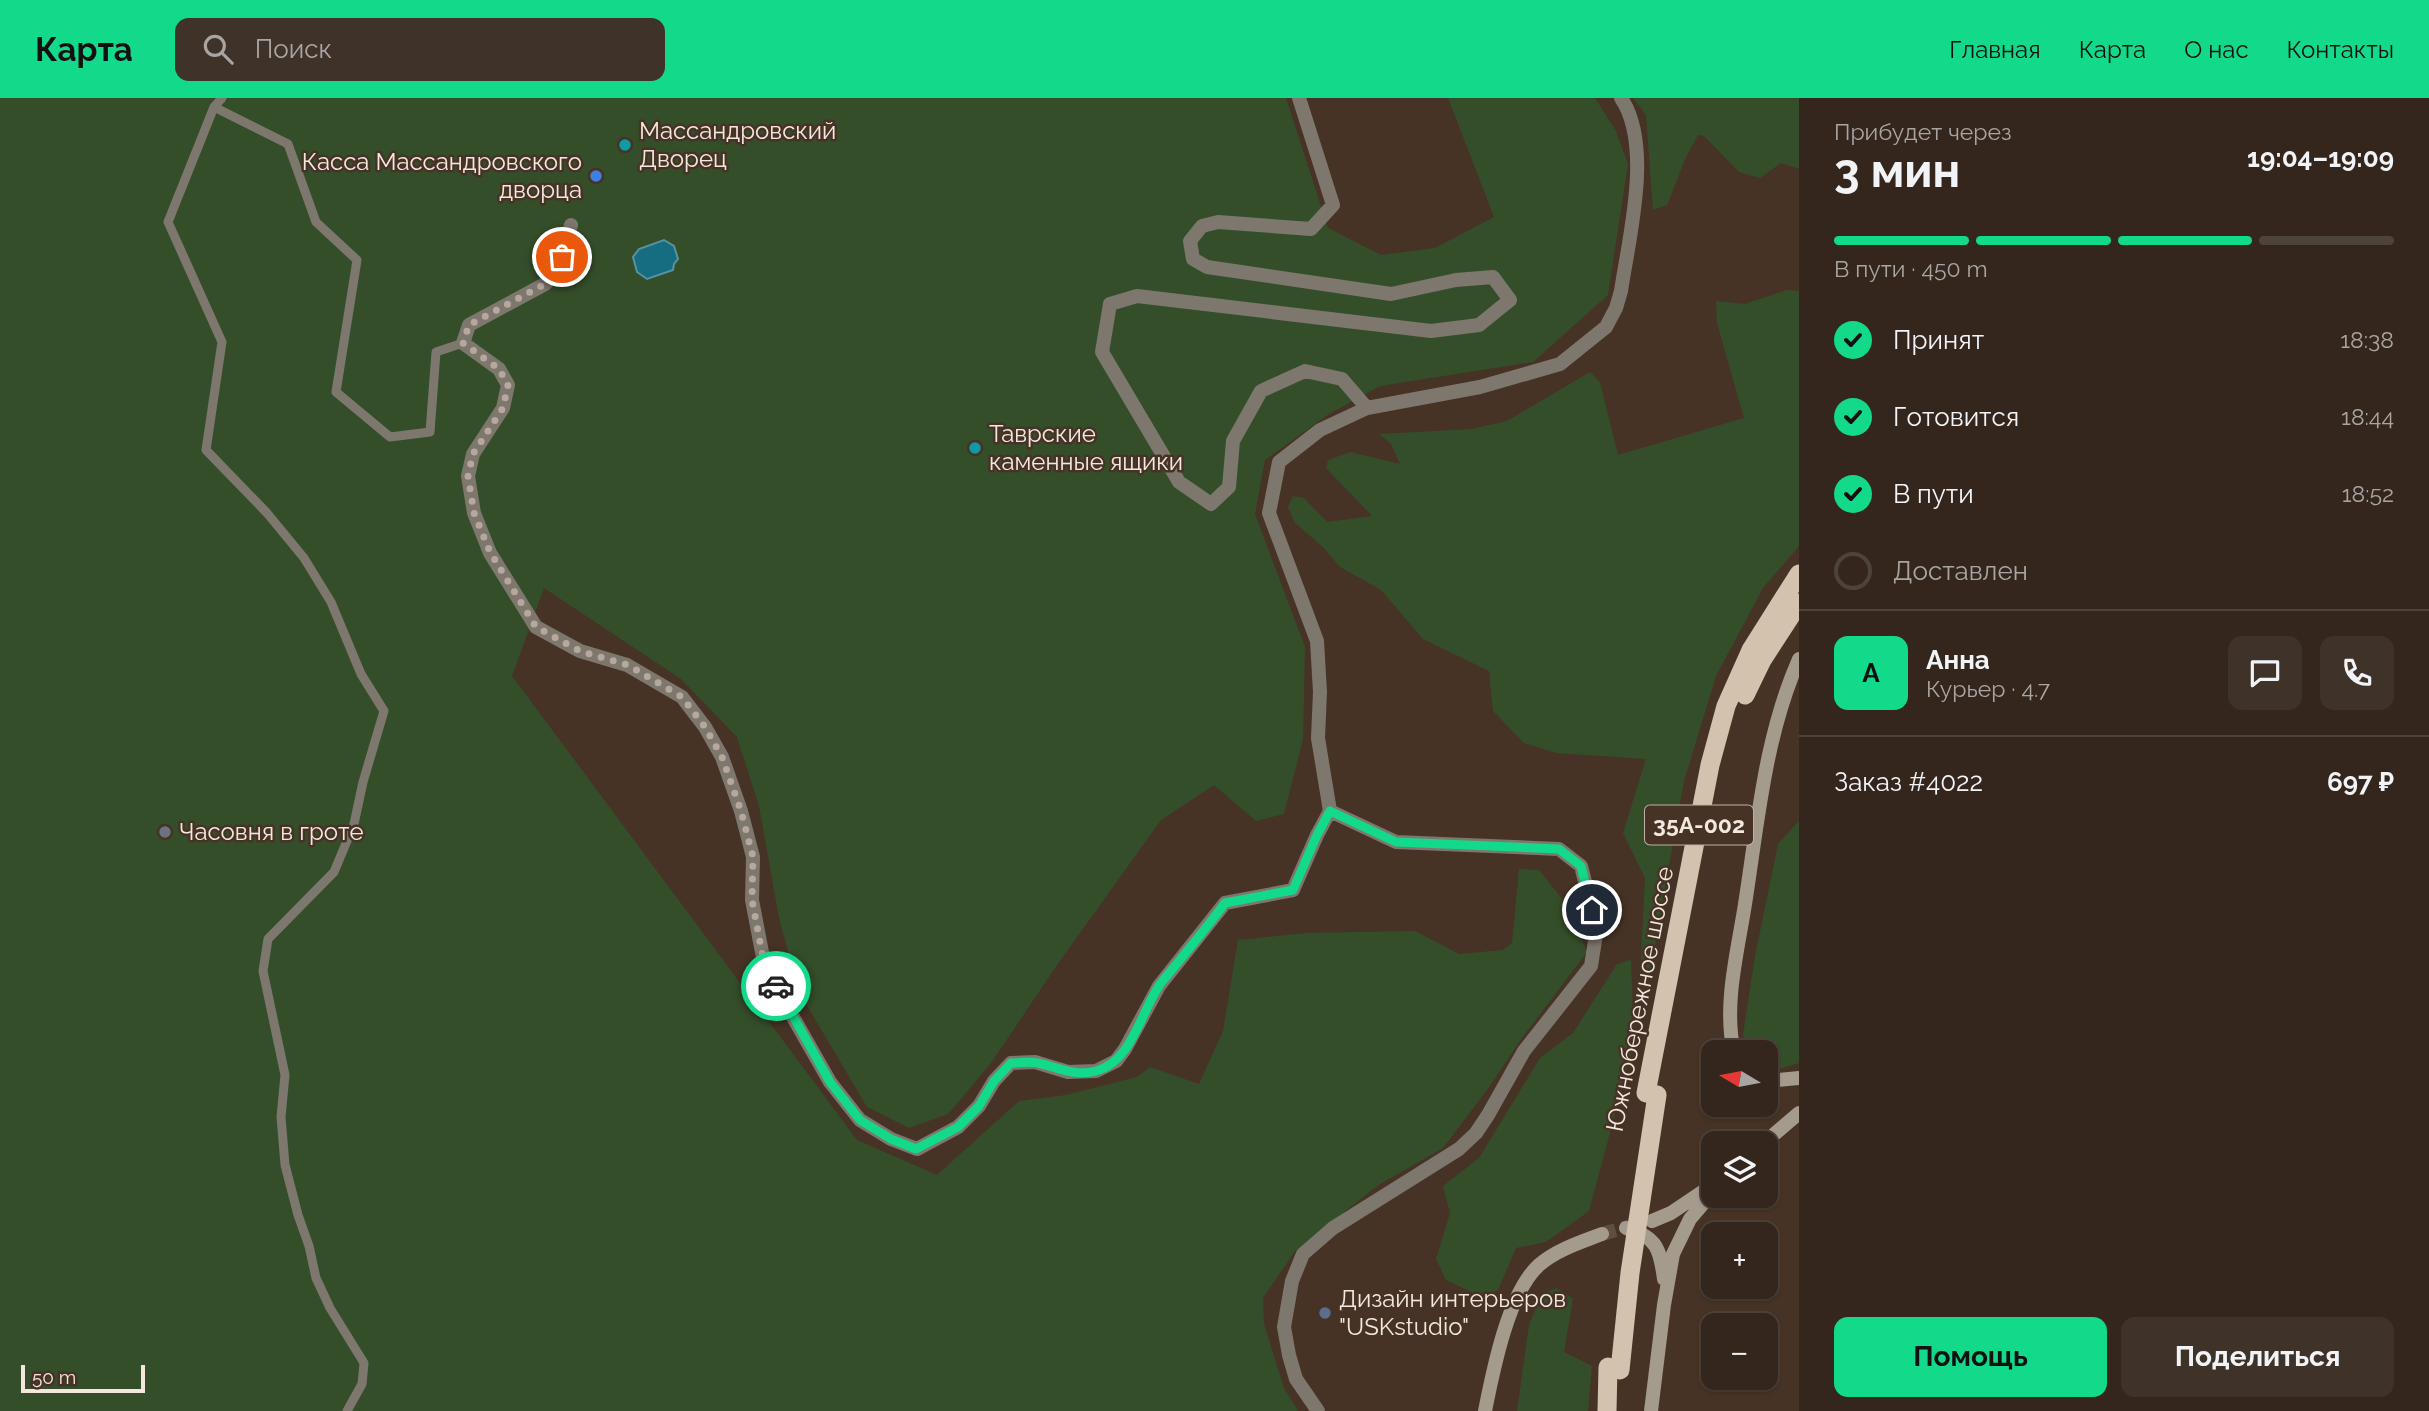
<!DOCTYPE html>
<html lang="ru">
<head>
<meta charset="utf-8">
<style>
	body { margin:0; font-family:Raleway,sans-serif; background:#3f3229; color:#f1f3f6; height:100vh; display:flex; flex-direction:column; font-size:26px; white-space:nowrap }
	* { box-sizing:border-box; margin:0 }
	p { font-size:23px; color:#a9a5a3 }
	.icon { flex:none; width:38px; height:38px; fill:none; stroke:currentColor; stroke-width:2; stroke-linecap:round; stroke-linejoin:round }
	.map { position:relative; flex:1; overflow:hidden }
	.side { display:flex; flex-direction:column; background:#34261c; width:630px }
	.side>* { flex:none }
	.needle { width:46px; rotate:280deg }
	.tools { position:absolute; left:1701px; top:942px; display:grid; gap:14px }
	.tools a { display:grid; place-items:center; width:77px; height:77px; border-radius:14px; background:#34261c; box-shadow:0 2px 5px #0004,0 0 0 2px #4e433b; font-size:35px }
	.scale { position:absolute; left:21px; bottom:18px; width:124px; box-sizing:border-box; padding-left:7px; border:4px solid #f3e7de; border-top:0; font-size:19px; line-height:24px; white-space:nowrap; color:#f3e7de; -webkit-text-stroke:5px #463325; paint-order:stroke }
	.pin { position:absolute; display:grid; place-items:center; width:60px; height:60px; color:#fff; margin:-30px; border:4px solid #fff; border-radius:50%; box-shadow:0 2px 7px #0007 }
	.courier { position:absolute; display:grid; place-items:center; width:70px; height:70px; margin:-35px; border:5px solid #13d98a; border-radius:50%; background:#fff; color:#222; box-shadow:0 2px 9px #0007 }
	.headline em { font-style:normal; font-weight:700 }
	.headline div { display:flex; flex-direction:column-reverse }
	.headline { display:flex; align-items:center; justify-content:space-between; height:119px; padding:0 35px }
	h1 { font-size:46px; font-weight:700; line-height:52px }
	.bar { display:grid; grid-template-columns:repeat(4,1fr); gap:10px 7px; align-content:center; height:84px; padding:0 35px }
	.bar i { height:9px; border-radius:5px; background:#4e433b }
	.bar .active { background:#13d98a }
	.bar p { grid-column:span 4 }
	.line { display:flex; align-items:center; gap:18px; padding:0 35px; border-top:2px solid #4e433b }
	.line div { flex:1 }
	.round { display:grid; place-items:center; flex:none; width:74px; height:74px; border-radius:14px; background:#3f3229 }
	ol { padding:0 35px; list-style:none }
	li { display:flex; align-items:center; gap:21px; height:77px }
	li p { margin-inline-start:auto }
	li .icon { padding:7px; border-radius:50%; background:#13d98a; color:#111; stroke-width:4 }
	li:last-child { color:#a9a5a3 }
	li i { width:38px; height:38px; border:4px solid #4e433b; border-radius:50% }
	.button { display:flex; gap:14px; margin-top:auto; padding:14px 35px }
	.button a { flex:1; height:80px; border-radius:14px; background:#13d98a; color:#111; font-size:28px; font-weight:700; line-height:80px; text-align:center }
	.button a+a { background:#3f3229; color:#f1f3f6 }
	header { display:flex; align-items:center; gap:42px; box-sizing:border-box; height:98px; padding:0 35px; background:#13d98a; color:#111 }
	header strong { font-size:33px }
	nav { display:flex; gap:38px; margin-inline-start:auto; font-size:24px }
	.search { width:490px; height:63px; background:#3f3229; display:flex; align-items:center; gap:18px; box-sizing:border-box; padding:0 24px; border-radius:14px; color:#a9a5a3; font-size:26px }
	main { display:flex; flex:1; min-height:0 }
	.map>svg:first-child { display:block }
	.green { fill:#354e2a }
	.water { fill:#166d82; stroke:#58929e; stroke-width:2 }
	.lines { fill:none; stroke-linecap:round; stroke-linejoin:round }
	.secondary-tunnel { stroke:#604e41; stroke-width:14; stroke-dasharray:14 7; stroke-linecap:butt }
	.service { stroke:#7e776e; stroke-width:9 }
	.minor { stroke:#7e776e; stroke-width:14 }
	.secondary { stroke:#a59b8c; stroke-width:14 }
	.trunk { stroke:#d2c2ae; stroke-width:19 }
	.trunk-bridge { stroke:#d2c2ae; stroke-width:19 }
	.done { stroke:#b6a89d; stroke-width:7; stroke-dasharray:0 12.6 }
	.route { stroke:#13d98a; stroke-width:9 }
	.culture-dot { fill:#0f9aa8; stroke:#463325; stroke-width:2.5 }
	.shop-dot { fill:#3f7fe0; stroke:#463325; stroke-width:2.5 }
	.worship-dot { fill:#6b7280; stroke:#463325; stroke-width:2.5 }
	.service-dot { fill:#5c6f8a; stroke:#463325; stroke-width:2.5 }
	.labels { text-anchor:middle; stroke-width:5; stroke-linejoin:round; paint-order:stroke }
	.shield { fill:#463325; stroke:#bfb1a6; stroke-width:2 }
	.shield-label { font-size:23px; font-weight:bold; fill:#f3e7de }
	.poi-label { font-size:24px; fill:#f3e7de; stroke:#463325; text-anchor:start }
	.street-label { font-size:24px; fill:#f3e7de; stroke:#463325 }
</style>
</head>
<body>
<header>
<strong>Карта</strong>
<div class="search"><svg class="icon" aria-label="search" viewBox="0 0 24 24"><circle cx="10" cy="10" r="6"/><path d="M15 15l6 6"/></svg>Поиск</div>
<nav><a>Главная</a><a>Карта</a><a>О нас</a><a>Контакты</a></nav>
</header>
<main>
<div class="map">
<svg width="1799" height="1313" viewBox="0 0 1799 1313">
	<rect width="100%" height="100%" fill="#463325"/>
	<path class="green" d="M0 0H1286L1328 130 1381 157 1435 150 1494 119 1448 0H1595L1616 33 1628 66 1608 197 1533 264 1380 288 1329 316 1265 362 1255 416 1305 549 1303 641 1284 716 1256 723 1214 687 1161 722 1057 867 991 965 948 1016 909 1030 867 1009 799 894 779 820 759 708 737 639 681 581 544 490 512 578 857 1042 937 1077 1019 1003 1066 997 1137 979 1150 969 1199 986 1223 933 1238 842 1306 835 1415 833 1459 856 1503 852 1512 845 1519 771 1539 772 1567 807 1587 854 1522 940 1487 992 1443 1050 1377 1088 1295 1153 1263 1200 1264 1226 1284 1290 1298 1313H0Z
		M1633 0H1799V71L1781 65 1760 80 1739 74 1704 38 1698 37 1686 59 1667 107 1653 112 1646 17Z
		M1787 192 1799 193V448L1763 490 1716 578 1684 683 1651 870 1640 878 1645 780 1623 735 1646 661 1556 655 1524 645 1493 613 1489 573 1423 541 1381 492 1340 469 1323 449 1295 425 1288 409 1293 398 1304 400 1327 424 1372 418 1326 370 1328 362 1350 354 1400 366 1391 346 1379 336 1472 331 1507 323 1590 274 1600 284 1618 357 1744 320 1717 225 1716 203 1745 206Z
		M1799 723V965L1779 971 1766 966V954H1748L1743 937 1755 858 1778 746Z
		M1631 862 1634 945 1589 1113 1546 1144 1516 1150 1498 1192 1480 1198 1446 1182 1436 1161 1450 1115 1443 1088 1479 1060 1540 960 1573 935 1617 866Z
		M1557 1190 1573 1201 1564 1254 1592 1268 1588 1313H1517L1529 1227 1542 1195Z"/>
	<path class="water" d="M664 142 674 148 678 161 674 166 673 172 647 181 637 174 633 159 639 151Z"/>
	<g class="lines">
		<path class="secondary-tunnel" d="M1602 1136 1635 1127"/>
		<path class="service" d="M222 0 214 9 168 124 222 244 206 352 267 415 304 460 331 504 361 576 384 613 363 684 354 726 334 774 268 841 263 873 285 977 281 1019 285 1067 298 1117 309 1148 316 1180 330 1210 364 1265 362 1286 347 1313
			M214 9 288 46 316 124 357 162 336 294 390 339 430 334 436 254 463 245"/>
		<path class="minor" d="M1299 0 1333 107 1311 131 1218 124 1202 128 1190 143 1193 161 1207 169 1391 196 1456 182 1493 179 1510 202 1479 227 1431 233 1137 198 1110 206 1102 254 1179 384 1211 406 1229 389 1233 343 1261 293 1305 273 1342 281 1367 310
			M571 127 558 173 545 186 469 227 463 245 499 271 508 287 503 310 473 356 468 378 474 415 490 455 536 529 580 553 627 567 682 599 705 629 722 659 741 713 753 759 752 802 765 870 830 984 860 1022 891 1041 917 1051 958 1029 979 1008 994 983 1011 965 1035 964 1068 974 1096 973 1116 963 1125 951 1159 888 1225 805 1293 792 1317 737 1330 713
			M1330 713 1318 640 1320 594 1317 543 1269 415 1279 364 1320 332 1367 310 1480 289 1560 266 1606 229 1616 210 1621 193C1629 139 1653 47 1621 0
			M1318 1313 1296 1281 1289 1257 1284 1229 1292 1183 1303 1156 1333 1130 1459 1051 1476 1035 1488 1017 1524 953 1591 868 1597 830 1581 768 1559 751 1396 744 1330 713"/>
		<path class="secondary" d="M1734 954C1723 907 1738 852 1745 806 1758 723 1765 638 1799 561
			M1766 983 1799 980
			M1764 1045 1799 1015
			M1652 1123 1671 1115 1711 1088
			M1626 1130C1657 1139 1660 1151 1664 1181
			M1485 1313C1493 1273 1508 1195 1539 1167 1556 1152 1581 1144 1602 1136
			M1651 1313 1664 1207 1673 1156 1690 1121 1713 1094"/>
		<path class="trunk" d="M1745 597 1762 562 1799 505
			M1646 995 1710 667 1726 608 1751 552 1799 476
			M1607 1313 1608 1269"/>
		<path class="trunk-bridge" d="M1620 1272 1630 1175 1657 997"/>
	</g>
	<g class="lines">
		<path class="done" d="M562 159 558 173 545 186 469 227 463 245 499 271 508 287 503 310 473 356 468 378 474 415 490 454 536 529 580 553 628 567 682 599 705 629 722 659 741 713 753 759 752 802 765 870 776 888"/>
		<path class="route" d="M776 888 830 984 860 1022 891 1041 916 1051 958 1029 979 1008 994 983 1011 965C1020 965 1030 963 1038 965 1057 969 1075 979 1096 973 1133 963 1141 912 1161 885 1183 858 1205 832 1225 805L1293 792 1317 737 1330 713 1396 744 1559 751 1581 768 1592 812"/>
	</g>
	<g class="culture-dot">
		<circle cx="625" cy="47" r="7"/>
		<circle cx="975" cy="350" r="7"/>
	</g>
	<circle class="shop-dot" cx="596" cy="78" r="7"/>
	<circle class="worship-dot" cx="165" cy="734" r="7"/>
	<circle class="service-dot" cx="1325" cy="1215" r="7"/>
	<g class="labels">
		<rect class="shield" x="1645" y="707.5" width="108" height="39" rx="5"/>
		<g class="shield-label">
			<text x="1699" y="735">35А-002</text>
		</g>
		<g class="poi-label">
			<text x="639" y="41">Массандровский<tspan x="639" dy="28">Дворец</tspan></text>
			<text x="582" y="72" text-anchor="end">Касса Массандровского<tspan x="582" dy="28">дворца</tspan></text>
			<text x="989" y="344">Таврские<tspan x="989" dy="28">каменные ящики</tspan></text>
			<text x="179" y="742">Часовня в гроте</text>
			<text x="1339" y="1209">Дизайн интерьеров<tspan x="1339" dy="28">"USKstudio"</tspan></text>
		</g>
		<g class="street-label">
			<text transform="translate(1640 901) rotate(-79)" y="8">Южнобережное шоссе</text>
		</g>
	</g>
</svg>
<div class="tools">
<a><svg class="needle" viewBox="-14 -14 28 28"><path d="M0-13l5 13h-10z" fill="#e53935"/><path d="M0 13l5-13h-10z" fill="#a9a5a3"/></svg></a>
<a><svg class="icon" aria-label="layers" viewBox="0 0 24 24"><path d="M12 4l9 5-9 5-9-5zM3 14l9 5 9-5"/></svg></a>
<a>+</a>
<a>−</a>
</div>
<div class="scale">50 m</div>
<div class="pin" style="left:562px;top:159px;background:#ea580c"><svg class="icon" aria-label="bag" viewBox="0 0 24 24"><path d="M5 8h14l-1 12H6zM9 8a3 3 0 0 1 6 0"/></svg></div>
<div class="pin" style="left:1592px;top:812px;background:#1f2937"><svg class="icon" aria-label="home" viewBox="0 0 24 24"><path d="M3 11l9-7 9 7M6 9v11h12V9"/></svg></div>
<div class="courier" style="left:776px;top:888px"><svg class="icon" aria-label="car" viewBox="0 0 24 24"><path d="M5 17H2v-5l4-1 3-4h7l3 4 3 1v5h-3M9 17h6M6 11h13"/><circle cx="7" cy="17" r="2"/><circle cx="17" cy="17" r="2"/></svg></div>
</div>
<section class="side">
<div class="headline"><div><h1>3 мин</h1><p>Прибудет через</p></div><em>19:04–19:09</em></div>
<div class="bar"><i class="active"></i><i class="active"></i><i class="active"></i><i></i><p>В пути · 450 m</p></div>
<ol>
<li><svg class="icon" aria-label="check" viewBox="0 0 24 24"><path d="M5 12l5 5 9-10"/></svg>Принят<p>18:38</p></li>
<li><svg class="icon" aria-label="check" viewBox="0 0 24 24"><path d="M5 12l5 5 9-10"/></svg>Готовится<p>18:44</p></li>
<li><svg class="icon" aria-label="check" viewBox="0 0 24 24"><path d="M5 12l5 5 9-10"/></svg>В пути<p>18:52</p></li>
<li><i></i>Доставлен</li>
</ol>
<div class="line" style="height:126px"><b class="round" style="background:#13d98a;color:#111">А</b><div><b>Анна</b><p>Курьер · 4.7</p></div><a class="round"><svg class="icon" aria-label="chat" viewBox="0 0 24 24"><path d="M4 5h16v11H9l-5 4z"/></svg></a><a class="round"><svg class="icon" aria-label="phone" viewBox="0 0 24 24"><path d="M5 4h4l2 5-3 2q2 4 5 5l2-3 5 2v4C11 20 4 13 5 4z"/></svg></a></div>
<div class="line" style="height:91px"><div>Заказ #4022</div><b>697 ₽</b></div>
<div class="button"><a>Помощь</a><a>Поделиться</a></div>
</section>
</main>
</body>
</html>
